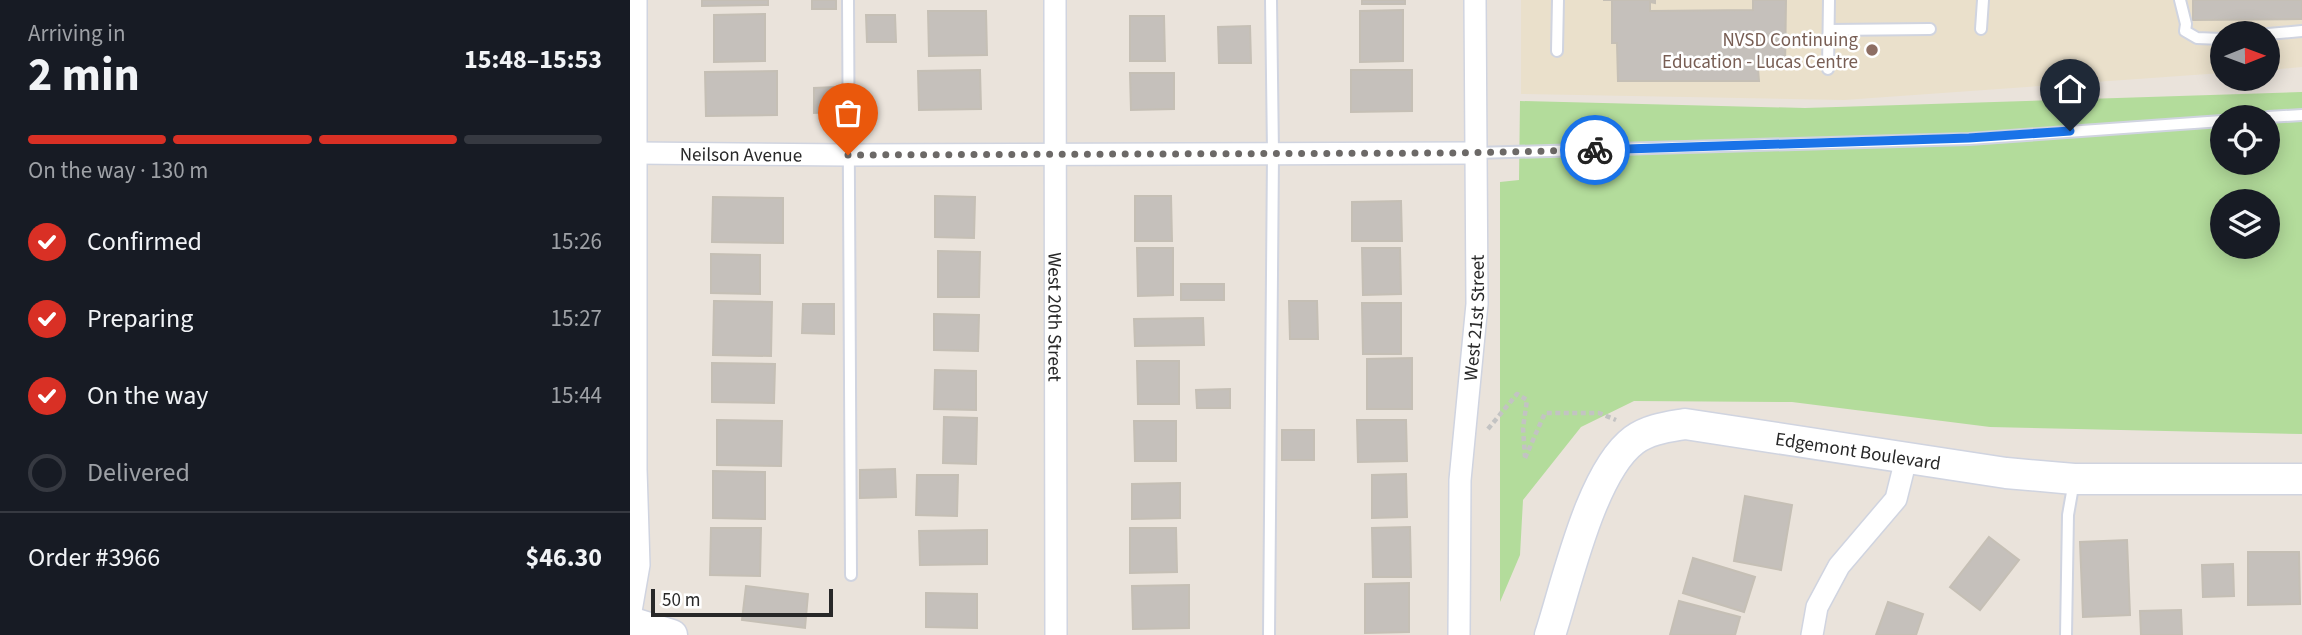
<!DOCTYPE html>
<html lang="en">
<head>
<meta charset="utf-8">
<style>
	body { margin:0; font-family:"Source Sans 3",sans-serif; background:#20242c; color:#f1f3f6; height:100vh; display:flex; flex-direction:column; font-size:26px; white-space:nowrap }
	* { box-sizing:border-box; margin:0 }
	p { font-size:23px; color:#9ea1a6 }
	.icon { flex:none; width:38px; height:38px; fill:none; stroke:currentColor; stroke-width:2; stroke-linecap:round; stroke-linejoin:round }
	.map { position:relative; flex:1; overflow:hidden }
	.side { display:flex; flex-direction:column; background:#171b24; width:630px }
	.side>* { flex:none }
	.needle { width:46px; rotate:89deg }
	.controls { position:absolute; left:1580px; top:21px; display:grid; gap:14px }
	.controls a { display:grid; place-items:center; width:70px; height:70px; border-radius:50%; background:#171b24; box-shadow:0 4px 18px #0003; font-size:35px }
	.scale { position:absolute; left:21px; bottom:18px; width:182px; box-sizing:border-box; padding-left:7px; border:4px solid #282828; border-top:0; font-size:19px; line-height:24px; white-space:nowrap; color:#282828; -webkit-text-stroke:5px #fff; paint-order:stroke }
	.pin { position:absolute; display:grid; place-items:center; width:60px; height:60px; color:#fff; margin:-72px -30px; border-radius:50% 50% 50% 0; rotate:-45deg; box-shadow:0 0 7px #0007 }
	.pin .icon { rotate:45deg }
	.courier { position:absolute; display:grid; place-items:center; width:70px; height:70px; margin:-35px; border:5px solid #1a73e8; border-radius:50%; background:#fff; color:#222; box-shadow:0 2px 9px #0007 }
	.summary em { font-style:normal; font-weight:700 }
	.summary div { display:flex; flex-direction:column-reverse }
	.summary { display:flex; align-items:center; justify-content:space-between; height:119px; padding:0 28px }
	h1 { font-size:46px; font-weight:700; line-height:52px }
	.bar { display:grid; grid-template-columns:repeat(4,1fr); gap:10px 7px; align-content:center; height:84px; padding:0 28px }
	.bar i { height:9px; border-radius:5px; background:#363941 }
	.bar .on { background:#d93025 }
	.bar p { grid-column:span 4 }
	.line { display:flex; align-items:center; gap:18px; padding:0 28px; border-top:2px solid #363941 }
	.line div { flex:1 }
	ol { padding:0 28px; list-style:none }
	li { display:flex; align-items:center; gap:21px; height:77px }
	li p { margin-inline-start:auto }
	li .icon { padding:7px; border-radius:50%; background:#d93025; color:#fff; stroke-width:4 }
	li:last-child { color:#9ea1a6 }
	li i { width:38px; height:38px; border:4px solid #363941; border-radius:50% }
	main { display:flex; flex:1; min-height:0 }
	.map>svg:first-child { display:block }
	.education { fill:#eae0cb }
	.green { fill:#b3dc9b; fill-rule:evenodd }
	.building { fill:#c5c0bb; stroke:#c5bfb5; stroke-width:2 }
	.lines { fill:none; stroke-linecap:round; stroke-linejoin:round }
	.lane-casing { stroke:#d0d4e0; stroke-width:14 }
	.street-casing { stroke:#d0d4e0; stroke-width:24 }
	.secondary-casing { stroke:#d0d4e0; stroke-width:33 }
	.path { stroke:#c3c3c3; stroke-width:4.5; stroke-dasharray:5 3.5; stroke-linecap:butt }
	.lane { stroke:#fff; stroke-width:10 }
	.street { stroke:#fff; stroke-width:21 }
	.secondary { stroke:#fff; stroke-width:30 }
	.done { stroke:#6c6967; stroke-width:7; stroke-dasharray:0 12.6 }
	.route { stroke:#1a73e8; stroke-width:9 }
	.education-dot { fill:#8d6e63; stroke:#fff; stroke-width:2.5 }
	.labels { text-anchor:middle; stroke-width:5; stroke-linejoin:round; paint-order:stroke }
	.education-label { font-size:19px; fill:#785e54; stroke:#fff; text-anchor:end }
	.street-label { font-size:19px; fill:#282828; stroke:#fff }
</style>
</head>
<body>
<main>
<section class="side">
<div class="summary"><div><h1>2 min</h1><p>Arriving in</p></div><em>15:48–15:53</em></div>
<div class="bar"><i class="on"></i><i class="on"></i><i class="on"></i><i></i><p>On the way · 130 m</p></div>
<ol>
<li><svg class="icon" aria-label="check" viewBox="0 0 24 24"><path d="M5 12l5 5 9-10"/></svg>Confirmed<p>15:26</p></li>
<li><svg class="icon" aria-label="check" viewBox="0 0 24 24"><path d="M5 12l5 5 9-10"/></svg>Preparing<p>15:27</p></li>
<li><svg class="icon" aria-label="check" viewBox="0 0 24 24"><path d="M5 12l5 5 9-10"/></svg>On the way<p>15:44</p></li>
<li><i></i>Delivered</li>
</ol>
<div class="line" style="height:91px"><div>Order #3966</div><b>$46.30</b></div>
</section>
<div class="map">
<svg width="1672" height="635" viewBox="0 0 1672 635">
	<rect width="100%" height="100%" fill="#eae3db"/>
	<path class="education" d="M891 0H1672V67L1638 70V33H1592V73L1214 100 891 94Z"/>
	<path class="green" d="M1672 92V434L1360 427 1162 402 1004 401 951 427 893 500 890 555 870 602V182L889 180 890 101 1175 108ZM1592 117H1638V163H1592ZM1592 201H1638V247H1592Z"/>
	<path class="building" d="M72 0H138V5L72 6Z
		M182 0H206V9H182Z
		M732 0H775V4H732Z
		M973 0H1025V3L1020 2V11L1123 10V0H1156L1155 69H1128L1129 81H988L987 43H982V0Z
		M1563 0H1672V19L1563 20Z
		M773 10V61L730 62V11Z
		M298 11H356L357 55 299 56Z
		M135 14V61L84 62V15Z
		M236 15H265L266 42H237Z
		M500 16H534L535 61H500Z
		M620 26 621 63H589L588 27Z
		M350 70 351 109 289 110 288 71Z
		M721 70H782V111L721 112Z
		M147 71V115L76 116 75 72Z
		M500 73H544V109L501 110Z
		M205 87V112L184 113V88Z
		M305 196 345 197 344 238 305 237Z
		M505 196H541L542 241H505Z
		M83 197 153 198V243L82 242Z
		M771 201 772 241H722V202Z
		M507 248H543V295L508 296Z
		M732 248H770L771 294 733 295Z
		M308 251 350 252 349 297H308Z
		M81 254 130 255V294L81 293Z
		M551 284H594V300H551Z
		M84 301 142 302 141 356 83 355Z
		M659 301H687L688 339H660Z
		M732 303H771V354H733Z
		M173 304H204V334L172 333Z
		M304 314 349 315 348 351 304 350Z
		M573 318 574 345 505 346 504 319Z
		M782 358V409H737V359Z
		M507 361H549V404H508Z
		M82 363 145 364 144 403 82 402Z
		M305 370 346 371V410L304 409Z
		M600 389V408H567L566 390Z
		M314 417 347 418 346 464 313 463Z
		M87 420 152 421 151 466 87 465Z
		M727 420H776L777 461 728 462Z
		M504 421H546V461H505Z
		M652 430H684V460H652Z
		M265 469 266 497 230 498V470Z
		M83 471 135 472V519L83 518Z
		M776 474 777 517 742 518V475Z
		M287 475H328L327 516 286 515Z
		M550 483V518L502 519V484Z
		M1115 496 1162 505 1151 570 1104 561Z
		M780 527 781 577H743L742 528Z
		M81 528H131L130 576 80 575Z
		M500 528H546L547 572 500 573Z
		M357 530V564L290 565 289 531Z
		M1359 537 1389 560 1350 610 1320 587Z
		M1497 540 1500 615 1453 617 1450 542Z
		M1618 552H1669L1670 604 1618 605Z
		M1063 558 1125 577 1114 612 1053 593Z
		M1603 564 1604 596 1573 597 1572 565Z
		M779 583V632L735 633V584Z
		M559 585V628L503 629 502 586Z
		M116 586 178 594 175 628 112 620Z
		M296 593 347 594V628L296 627Z
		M1049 601 1110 617 1105 635H1040Z
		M1258 602 1293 614 1286 635H1246Z
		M1551 610 1552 635H1511L1510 611Z"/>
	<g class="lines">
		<defs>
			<path id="lane" d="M218 0 221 575
				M1550 0 1556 24 1555 31 1567 38 1592 39
				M1351 29 1353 0
				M1199 30 1300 29
				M1638 34 1672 31
				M927 51 928 0
				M1198 69 1199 0
				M1638 117 1672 115
				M846 153 1339 139 1592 121
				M639 635 643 153 641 0
				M1436 635 1438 515 1444 481"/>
			<g id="street">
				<path id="s1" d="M425 0 426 635"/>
				<path id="s2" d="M6 153 218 155 846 153"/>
				<path d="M0 617 9 565 6 469V0"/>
				<path id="s3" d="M829 635 830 480 847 304 845 0"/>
				<path d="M1182 635 1187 607 1209 566 1266 499 1276 459"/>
			</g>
			<g id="secondary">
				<path d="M0 622 42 635"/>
				<path id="s4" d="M920 635C937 583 961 472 1004 440 1019 429 1038 427 1055 424L1376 473 1444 479H1672"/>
			</g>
		</defs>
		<use href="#lane" class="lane-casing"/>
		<use href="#street" class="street-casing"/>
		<use href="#secondary" class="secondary-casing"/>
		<path class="path" d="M858 429 887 394 897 400 893 428 895 457
			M895 458 915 413H969L986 420"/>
		<use href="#lane" class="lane"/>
		<use href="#street" class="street"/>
		<use href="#secondary" class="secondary"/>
	</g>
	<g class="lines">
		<path class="done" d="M218 155 821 153 965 150"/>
		<path class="route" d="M965 150 1339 138 1440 131"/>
	</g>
	<circle class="education-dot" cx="1242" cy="50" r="7"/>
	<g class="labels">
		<g class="education-label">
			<text x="1228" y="46">NVSD Continuing<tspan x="1228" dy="22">Education - Lucas Centre</tspan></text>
		</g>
		<g class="street-label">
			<text dy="7" stroke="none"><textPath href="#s2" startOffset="105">Neilson Avenue</textPath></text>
			<text dy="7" stroke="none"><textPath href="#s1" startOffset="317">West 20th Street</textPath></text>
			<text dy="7" stroke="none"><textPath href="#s3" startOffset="318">West 21st Street</textPath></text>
			<text dy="7" stroke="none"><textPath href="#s4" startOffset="444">Edgemont Boulevard</textPath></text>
		</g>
	</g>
</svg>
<div class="controls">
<a><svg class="needle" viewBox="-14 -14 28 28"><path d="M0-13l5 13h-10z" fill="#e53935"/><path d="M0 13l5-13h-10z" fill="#9ea1a6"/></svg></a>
<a><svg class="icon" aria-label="locate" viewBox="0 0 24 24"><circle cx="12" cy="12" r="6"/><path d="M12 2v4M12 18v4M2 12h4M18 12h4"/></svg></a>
<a><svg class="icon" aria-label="layers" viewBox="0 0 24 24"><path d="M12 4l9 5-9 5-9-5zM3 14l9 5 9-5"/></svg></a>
</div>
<div class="scale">50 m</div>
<div class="pin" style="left:218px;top:155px;background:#ea580c"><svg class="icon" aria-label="bag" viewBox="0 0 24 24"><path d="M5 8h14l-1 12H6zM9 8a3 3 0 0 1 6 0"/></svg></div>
<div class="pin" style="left:1440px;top:131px;background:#1f2937"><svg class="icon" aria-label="home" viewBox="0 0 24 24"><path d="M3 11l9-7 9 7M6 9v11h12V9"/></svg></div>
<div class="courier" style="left:965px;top:150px"><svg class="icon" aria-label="bike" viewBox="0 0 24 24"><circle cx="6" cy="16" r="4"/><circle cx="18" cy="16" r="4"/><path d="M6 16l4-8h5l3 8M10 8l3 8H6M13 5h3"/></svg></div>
</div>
</main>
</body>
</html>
